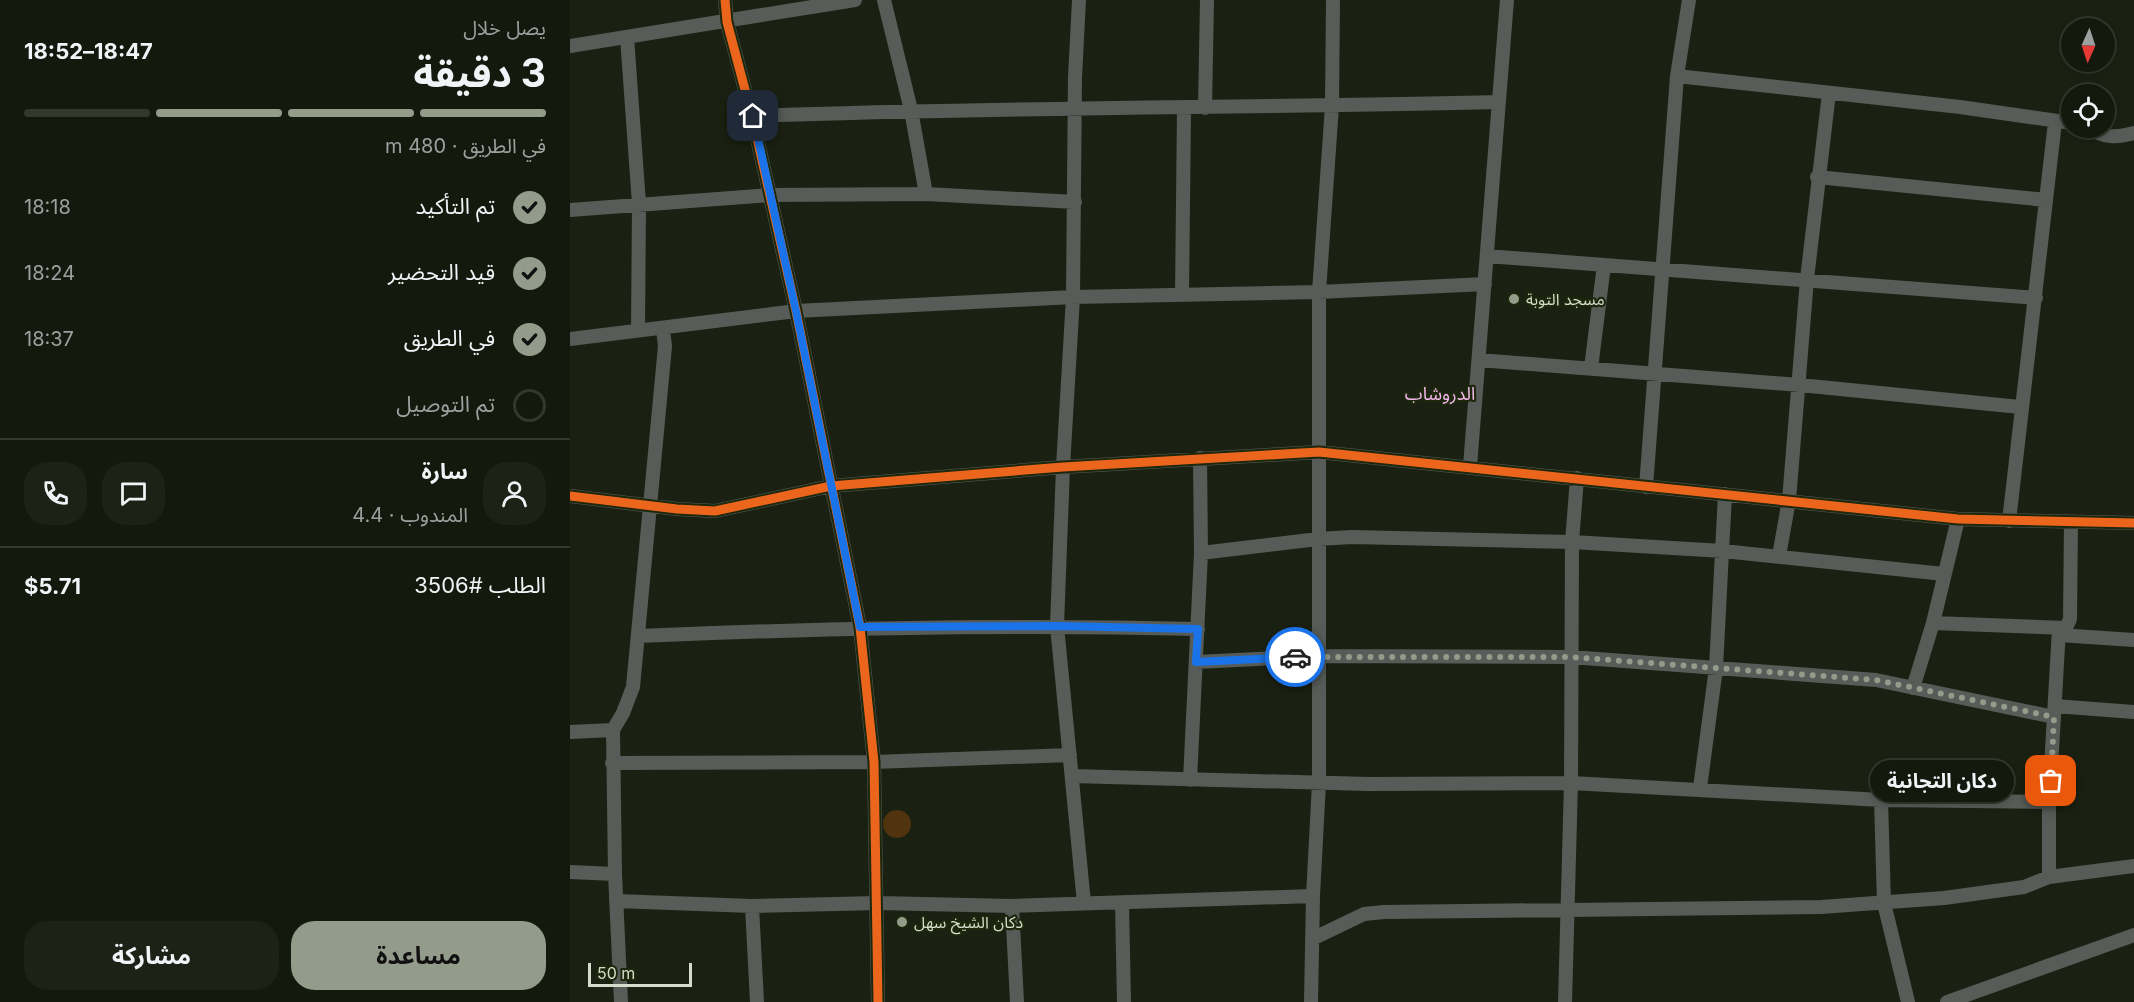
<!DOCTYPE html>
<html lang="ar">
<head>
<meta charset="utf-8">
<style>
	body { margin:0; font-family:Inter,"Noto Sans Arabic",sans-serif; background:#1d2217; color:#f1f3f6; direction:rtl; height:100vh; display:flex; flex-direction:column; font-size:22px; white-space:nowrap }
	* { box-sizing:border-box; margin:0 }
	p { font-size:20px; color:#9da09e }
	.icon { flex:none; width:33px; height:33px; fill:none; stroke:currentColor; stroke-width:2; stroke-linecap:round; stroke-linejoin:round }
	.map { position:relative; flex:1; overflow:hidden; direction:ltr }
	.details { display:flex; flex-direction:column; background:#14190e; width:570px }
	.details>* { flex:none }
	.needle { width:39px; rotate:183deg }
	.tools { position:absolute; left:1491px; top:18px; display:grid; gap:12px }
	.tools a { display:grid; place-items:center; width:54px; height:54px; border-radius:50%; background:#14190e; box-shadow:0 3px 9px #0003,0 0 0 2px #33382e; font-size:30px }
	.scale { position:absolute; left:18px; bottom:15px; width:104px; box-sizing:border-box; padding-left:6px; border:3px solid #d4dccc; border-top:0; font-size:16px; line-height:21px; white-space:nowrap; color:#d4dccc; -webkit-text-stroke:4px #1c270c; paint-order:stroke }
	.pin { position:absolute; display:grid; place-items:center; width:51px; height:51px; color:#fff; margin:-26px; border-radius:12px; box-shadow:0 3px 9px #0006 }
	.courier { position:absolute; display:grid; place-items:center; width:60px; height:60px; margin:-30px; border:4px solid #1a73e8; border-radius:50%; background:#fff; color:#222; box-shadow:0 2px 8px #0007 }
	.bubble { position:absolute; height:42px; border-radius:21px; background:#14190e; box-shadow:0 3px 9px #0003,0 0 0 2px #33382e; font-size:20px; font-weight:700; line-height:42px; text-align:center; direction:rtl }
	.headline em { font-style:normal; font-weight:700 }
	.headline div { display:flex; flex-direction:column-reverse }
	.headline { display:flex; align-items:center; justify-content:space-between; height:102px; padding:0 24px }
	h1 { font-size:39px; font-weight:700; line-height:45px }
	.bar { display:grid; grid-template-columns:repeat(4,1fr); gap:9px 6px; align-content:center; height:72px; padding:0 24px }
	.bar i { height:8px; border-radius:4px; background:#33382e }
	.bar .active { background:#939b8b }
	.bar p { grid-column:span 4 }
	.line { display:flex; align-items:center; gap:15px; padding:0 24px; border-top:2px solid #33382e }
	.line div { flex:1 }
	.round { display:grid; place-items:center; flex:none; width:63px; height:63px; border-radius:24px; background:#1d2217 }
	ol { padding:0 24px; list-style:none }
	li { display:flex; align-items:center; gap:18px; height:66px }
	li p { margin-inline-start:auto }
	li .icon { padding:6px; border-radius:50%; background:#939b8b; color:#111; stroke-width:4 }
	li:last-child { color:#9da09e }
	li i { width:33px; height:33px; border:3px solid #33382e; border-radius:50% }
	.cta { display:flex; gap:12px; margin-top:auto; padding:12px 24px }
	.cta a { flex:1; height:69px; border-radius:24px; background:#939b8b; color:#111; font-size:24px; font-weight:700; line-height:69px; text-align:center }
	.cta a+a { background:#1d2217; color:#f1f3f6 }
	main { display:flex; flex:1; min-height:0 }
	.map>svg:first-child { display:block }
	.green { fill:#51330f }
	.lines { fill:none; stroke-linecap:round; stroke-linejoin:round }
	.minor { stroke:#575c58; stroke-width:14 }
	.cycleway-casing { stroke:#1c270c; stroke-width:13 }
	.cycleway { stroke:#eb651d; stroke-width:9 }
	.done { stroke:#939b8b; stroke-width:6; stroke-dasharray:0 10.8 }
	.route { stroke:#1a73e8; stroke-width:8 }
	.poi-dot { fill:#939b8b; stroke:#1c270c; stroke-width:2 }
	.labels { text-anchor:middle; stroke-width:4.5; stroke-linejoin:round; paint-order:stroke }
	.poi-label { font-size:16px; fill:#d4dccc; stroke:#1c270c; text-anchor:start }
	.neighbourhood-label { font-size:18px; fill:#f5b8ef; stroke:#1c270c }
</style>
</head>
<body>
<main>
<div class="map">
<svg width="1564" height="1002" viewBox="0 0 1564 1002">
	<rect width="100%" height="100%" fill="#1b2112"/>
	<path class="green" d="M313 824a14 14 0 1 1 28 0a14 14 0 1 1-28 0Z"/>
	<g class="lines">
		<path class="minor" d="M155 0 157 22 182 116 226 311 290 627 304 762 308 1002
			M314 0 341 110 356 194
			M509 0 505 77 503 297 493 467 487 626 514 903
			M57 37 69 204 68 329
			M0 46 285 0
			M1107 76 1390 107 1502 123
			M635 108 637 0
			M182 116C431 107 680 108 929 102
			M1519 128C1535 138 1546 138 1564 133
			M1247 177 1476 200
			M0 210 201 195 356 194 505 202
			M917 256 1466 298
			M612 295 614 109
			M0 339 226 311 503 297 749 292 915 284
			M909 360 1230 385 1450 407
			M1021 368 1034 265
			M900 466 937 0
			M1076 487 1107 76 1119 0
			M0 496 107 509 145 511 261 486 493 467 749 452 1388 519 1564 523
			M1439 521 1485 122
			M631 553 748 539 782 537 1002 542 1153 551 1374 574
			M1209 556 1219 500 1237 279 1259 93
			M1363 623 1496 628 1500 619 1501 523
			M1489 635 1564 640
			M68 636C255 628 441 624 628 629
			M626 662 747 656 1001 657 1306 680 1484 717
			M1343 688 1363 623 1388 519
			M1485 706 1564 712
			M0 732 43 730
			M42 763 304 762 500 755
			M502 776 799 784 1001 783 1311 800 1479 802
			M620 780 631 553 630 458
			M1130 788 1146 668 1155 494
			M1311 800 1314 903 1338 1002
			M0 872 45 874
			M1479 877V802L1489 629
			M46 901 182 906 308 903 442 906 743 896
			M552 903 554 1002
			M182 906 187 1002
			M442 906 447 1002
			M742 939 794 914 814 912 1251 907 1374 898 1454 887 1479 877 1564 866
			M51 1002 45 874 43 730 53 713 63 687 95 346 93 329
			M741 1002 743 896 749 783V292L762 106 763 0
			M995 1002 1001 783 1002 542 1007 478
			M1377 1002 1564 935"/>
		<defs>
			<path id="cycleway" d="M155 0 157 22 182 116 226 311 290 627 304 762 308 1002
				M0 496 107 509 145 511 261 486 493 467 749 452 1388 519 1564 523"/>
		</defs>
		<use href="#cycleway" class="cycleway-casing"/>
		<use href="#cycleway" class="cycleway"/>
	</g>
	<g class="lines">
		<path class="done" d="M725 657H1000L1306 680 1484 717 1481 781"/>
		<path class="route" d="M183 116 226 311 290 627 487 626 628 629 626 662 725 657"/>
	</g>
	<g class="poi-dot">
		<circle cx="944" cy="299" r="6"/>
		<circle cx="332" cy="922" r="6"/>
	</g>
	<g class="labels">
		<g class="poi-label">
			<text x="956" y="305">مسجد التوبة</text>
			<text x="344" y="928">دكان الشيخ سهل</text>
		</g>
		<g class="neighbourhood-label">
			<text x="870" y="400">الدروشاب</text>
		</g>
	</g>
</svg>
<div class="tools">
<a><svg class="needle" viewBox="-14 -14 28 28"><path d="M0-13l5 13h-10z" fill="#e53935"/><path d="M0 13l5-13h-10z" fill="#9da09e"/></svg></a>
<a><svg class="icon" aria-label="locate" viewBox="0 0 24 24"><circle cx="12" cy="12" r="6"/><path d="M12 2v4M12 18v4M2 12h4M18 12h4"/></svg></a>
</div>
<div class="scale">50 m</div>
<div class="pin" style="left:1481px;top:781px;background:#ea580c"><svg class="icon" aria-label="bag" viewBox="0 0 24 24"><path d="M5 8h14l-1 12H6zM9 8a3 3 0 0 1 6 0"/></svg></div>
<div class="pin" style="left:183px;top:116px;background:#1f2937"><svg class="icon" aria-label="home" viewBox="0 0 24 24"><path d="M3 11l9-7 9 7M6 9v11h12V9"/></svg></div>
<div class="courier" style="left:725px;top:657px"><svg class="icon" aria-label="car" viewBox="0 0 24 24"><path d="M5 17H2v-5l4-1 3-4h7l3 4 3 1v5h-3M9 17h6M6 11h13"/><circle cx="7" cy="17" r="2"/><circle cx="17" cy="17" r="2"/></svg></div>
<div class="bubble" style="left:1300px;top:760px;width:144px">دكان التجانية</div>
</div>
<section class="details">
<div class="headline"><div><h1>3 دقيقة</h1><p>يصل خلال</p></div><em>18:47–18:52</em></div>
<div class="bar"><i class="active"></i><i class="active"></i><i class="active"></i><i></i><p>في الطريق · 480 m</p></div>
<ol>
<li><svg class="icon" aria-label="check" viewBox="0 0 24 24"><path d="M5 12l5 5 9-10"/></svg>تم التأكيد<p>18:18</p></li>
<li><svg class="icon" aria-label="check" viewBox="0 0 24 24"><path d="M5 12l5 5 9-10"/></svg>قيد التحضير<p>18:24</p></li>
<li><svg class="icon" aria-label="check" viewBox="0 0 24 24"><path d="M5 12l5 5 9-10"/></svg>في الطريق<p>18:37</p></li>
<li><i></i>تم التوصيل</li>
</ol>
<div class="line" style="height:108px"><a class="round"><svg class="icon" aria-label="person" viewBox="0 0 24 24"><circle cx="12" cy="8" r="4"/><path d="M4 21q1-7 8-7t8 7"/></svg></a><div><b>سارة</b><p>المندوب · 4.4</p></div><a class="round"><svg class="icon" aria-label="chat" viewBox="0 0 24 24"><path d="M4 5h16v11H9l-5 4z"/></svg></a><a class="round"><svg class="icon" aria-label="phone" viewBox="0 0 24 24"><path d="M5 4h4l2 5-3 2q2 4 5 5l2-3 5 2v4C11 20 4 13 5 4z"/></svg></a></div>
<div class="line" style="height:78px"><div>الطلب #3506</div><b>$5.71</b></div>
<div class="cta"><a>مساعدة</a><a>مشاركة</a></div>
</section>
</main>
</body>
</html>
